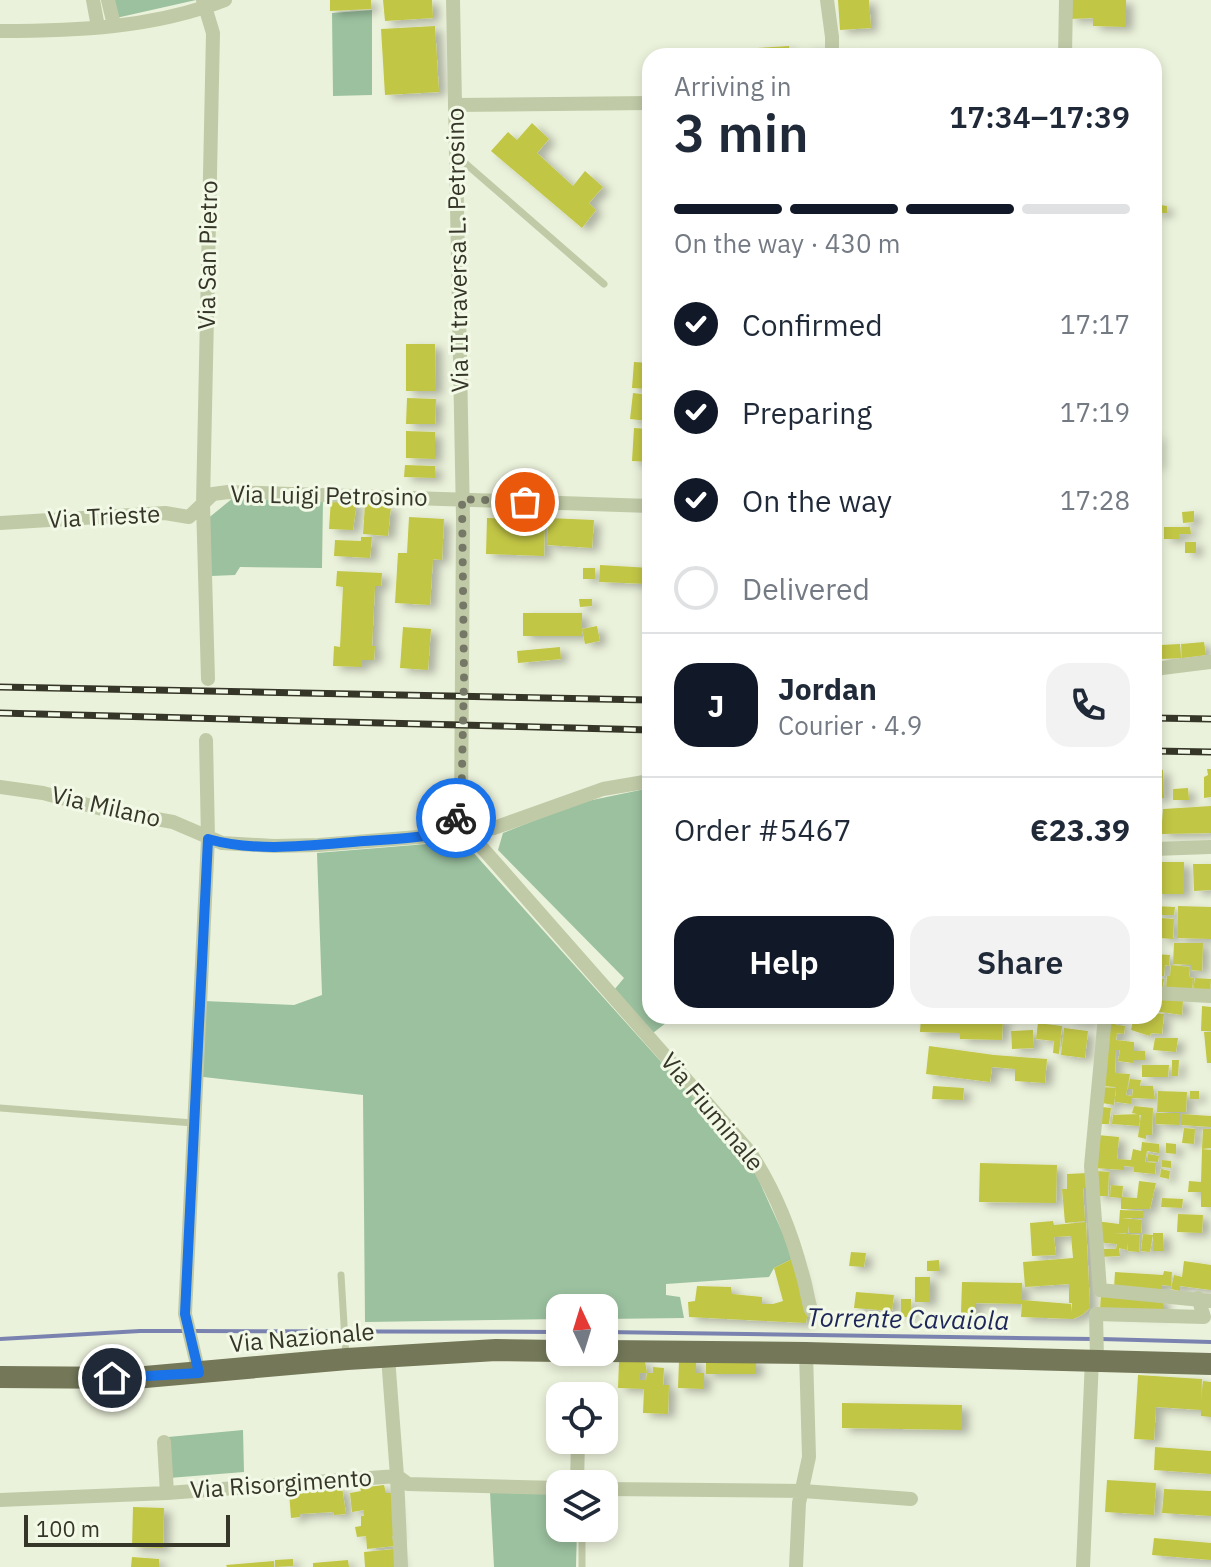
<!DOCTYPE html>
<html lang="en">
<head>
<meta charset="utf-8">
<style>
	body { margin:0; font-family:"IBM Plex Sans",sans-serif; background:#f2f2f3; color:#1f2937; height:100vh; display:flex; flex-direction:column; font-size:30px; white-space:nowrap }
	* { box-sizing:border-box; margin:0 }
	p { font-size:26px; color:#747a83 }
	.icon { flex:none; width:44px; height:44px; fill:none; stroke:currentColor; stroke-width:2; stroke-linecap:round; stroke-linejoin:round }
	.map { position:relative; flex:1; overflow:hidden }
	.details { position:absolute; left:642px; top:48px; width:520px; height:976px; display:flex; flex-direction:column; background:#fff; border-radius:24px; box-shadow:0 4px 12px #0003 }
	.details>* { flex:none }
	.needle { width:52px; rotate:356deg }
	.buttons { position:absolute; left:546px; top:1294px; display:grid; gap:16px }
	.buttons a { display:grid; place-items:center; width:72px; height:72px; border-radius:16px; background:#fff; box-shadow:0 4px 12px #0003; font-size:40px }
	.scale { position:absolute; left:24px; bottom:20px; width:206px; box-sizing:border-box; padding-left:8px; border:4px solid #353627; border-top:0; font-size:22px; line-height:28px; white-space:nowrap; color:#353627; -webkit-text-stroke:6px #f3f9e7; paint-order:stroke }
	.pin { position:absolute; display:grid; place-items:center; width:68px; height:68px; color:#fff; margin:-34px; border:4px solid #fff; border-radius:50%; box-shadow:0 2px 8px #0007 }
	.courier { position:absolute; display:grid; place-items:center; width:80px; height:80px; margin:-40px; border:6px solid #1a73e8; border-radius:50%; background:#fff; color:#222; box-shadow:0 2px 10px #0007 }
	.headline em { font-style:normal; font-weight:600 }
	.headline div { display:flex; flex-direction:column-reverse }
	.headline { display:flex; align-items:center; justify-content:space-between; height:136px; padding:0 32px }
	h1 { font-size:52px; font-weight:600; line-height:60px }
	.bar { display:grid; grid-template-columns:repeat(4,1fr); gap:12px 8px; align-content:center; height:96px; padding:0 32px }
	.bar i { height:10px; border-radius:6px; background:#e0e1e3 }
	.bar .on { background:#111827 }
	.bar p { grid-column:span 4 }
	.line { display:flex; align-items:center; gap:20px; padding:0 32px; border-top:2px solid #e0e1e3 }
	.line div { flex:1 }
	.round { display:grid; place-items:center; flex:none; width:84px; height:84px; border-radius:24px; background:#f2f2f3 }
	ol { padding:0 32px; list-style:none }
	li { display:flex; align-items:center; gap:24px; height:88px }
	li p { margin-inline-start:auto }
	li .icon { padding:8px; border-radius:50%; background:#111827; color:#fff; stroke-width:4 }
	li:last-child { color:#747a83 }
	li i { width:44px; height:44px; border:4px solid #e0e1e3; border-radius:50% }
	.cta { display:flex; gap:16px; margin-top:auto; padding:16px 32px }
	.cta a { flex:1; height:92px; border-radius:24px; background:#111827; color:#fff; font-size:32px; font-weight:600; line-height:92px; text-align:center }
	.cta a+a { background:#f2f2f3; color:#1f2937 }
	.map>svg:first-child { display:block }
	.green { fill:#9bc19f }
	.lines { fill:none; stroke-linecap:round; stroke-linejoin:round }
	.stream { stroke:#7a83af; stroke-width:4 }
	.building { fill:#c2c645; filter:url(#shadow) }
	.service { stroke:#c1caa7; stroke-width:7 }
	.minor { stroke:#c1caa7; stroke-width:14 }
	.primary { stroke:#747859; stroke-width:22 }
	.rail-casing { stroke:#353627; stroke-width:7 }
	.rail { stroke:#f3f9e7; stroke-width:4; stroke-dasharray:12; stroke-linecap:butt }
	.done { stroke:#757866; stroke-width:8; stroke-dasharray:0 14.4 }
	.route { stroke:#1a73e8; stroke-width:10 }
	.labels { text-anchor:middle; stroke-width:6; stroke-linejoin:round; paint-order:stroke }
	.street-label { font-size:24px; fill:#353627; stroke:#f3f9e7 }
	.water-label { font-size:26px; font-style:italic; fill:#1d2658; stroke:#f3f9e7 }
</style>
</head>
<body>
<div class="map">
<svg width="1211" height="1567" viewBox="0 0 1211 1567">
	<defs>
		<filter id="shadow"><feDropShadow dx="7" dy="4" stdDeviation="4" flood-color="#0004"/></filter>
	</defs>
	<rect width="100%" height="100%" fill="#ebf2db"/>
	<path class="green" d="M112 0H196L116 18Z
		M372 10V95L333 96 332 13Z
		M233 498H323L322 568 240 567 235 575 211 576 206 520Z
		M650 788V1016H675L653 1033 614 990 624 978 498 850 503 833 578 803Z
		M463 841 750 1161 794 1258 774 1268 769 1277 666 1284V1295L680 1297 684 1318 604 1319V1308H560V1319L365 1322 363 1095 195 1076 204 1001 294 1005 322 995 317 853Z
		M243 1430 244 1472 169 1478 168 1437Z
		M560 1489V1528H577L576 1567H494L490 1492Z"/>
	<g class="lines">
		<path class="stream" d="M194 1331 560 1332
			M604 1332 1093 1339
			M0 1339 140 1331H186
			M1101 1339 1211 1342"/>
	</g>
	<path class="building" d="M330 0H371V9L330 11Z
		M383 0H432L433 18 385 21Z
		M838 0H869L871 28 840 30Z
		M1070 0H1126V27L1093 26V18L1070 19Z
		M435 26 439 92 385 95 381 29Z
		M789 46V56H758L757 48Z
		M805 48H825V56H805Z
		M532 123 549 139 537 153 573 186 585 171 603 187 589 203 596 210 582 228 491 151 508 132 517 140Z
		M1154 204 1167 206V213H1154Z
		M406 344H435L436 391H406Z
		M634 362 650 363 648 389 632 388Z
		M633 393 650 395 648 421 630 419Z
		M407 398 436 399 435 424H406Z
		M634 428 650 429V462L632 461Z
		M406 431 435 432V459L406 458Z
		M1154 435H1158V466H1154Z
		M405 465 435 466V478L404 477Z
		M331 499 357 501 353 530 329 529Z
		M365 504 391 506 388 536 363 534Z
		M1194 511V522L1183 523 1182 512Z
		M409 517 444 519 442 560 433 559 430 605 395 603 398 553H407Z
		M487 518 545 520 544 556 486 554Z
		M548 518 594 520 592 548 547 545Z
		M1164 527H1190L1191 534H1179V539H1164Z
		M361 537H372L370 558 334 556 335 540 361 541Z
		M1185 542H1196V553H1185Z
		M600 565 650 568V584L599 582Z
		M583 568H595V579H583Z
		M337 571 382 573 381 586H375L372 646H375L374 660H362V667L333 666 334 646 340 647 343 587 336 586Z
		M579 599H592V606L580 607Z
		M523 613H582V636H523Z
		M597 626 600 641 585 644 582 629Z
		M403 627 431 629 428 670 400 668Z
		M1204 642 1206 655 1182 658 1181 644Z
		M1180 644 1181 658 1162 659 1161 645Z
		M560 647 561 659 518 663 517 651Z
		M1207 769H1211V797L1204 798V777L1208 775Z
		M1163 770 1164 798H1154V771Z
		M1188 788 1189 800H1173V789Z
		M1211 806V833L1161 834 1163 809Z
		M1154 862H1184V894H1154Z
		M1193 864H1211V890L1194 891Z
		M1154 906 1175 907 1174 915H1154Z
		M1178 906 1211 907V939L1177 938Z
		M1161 918 1174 919 1173 939 1160 938Z
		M1174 943H1203L1202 971 1191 970V965L1173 964Z
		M1154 954 1170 955 1169 966 1165 965 1164 976H1154Z
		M1171 965 1190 967 1189 977 1193 978 1192 992 1166 990 1167 976H1170Z
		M1154 978 1164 979 1162 991 1154 990Z
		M1195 978 1211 979 1210 994 1193 992Z
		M1154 995 1183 1000 1182 1015 1154 1011Z
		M1202 1006 1211 1007V1031H1201Z
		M1154 1013 1164 1014 1162 1034 1151 1033 1150 1036 1131 1030 1133 1020 1125 1019 1126 1016H1154Z
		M961 1016 1003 1018 1002 1040 960 1039V1033L920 1032 921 1017Z
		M1065 1016H1091L1090 1023 1064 1019Z
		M1106 1016H1118L1116 1025 1125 1026 1124 1034 1117 1033 1116 1040 1134 1042V1051H1145V1060H1133V1063L1118 1061 1120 1050H1116L1115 1073 1130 1074 1126 1095 1131 1096V1104L1116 1102V1087L1102 1086Z
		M1038 1023 1062 1026 1059 1054 1053 1053 1054 1041 1036 1039Z
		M1064 1028 1088 1031 1085 1058 1061 1055Z
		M1033 1030 1034 1048 1012 1049 1011 1031Z
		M1204 1032H1211V1063H1207Z
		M1155 1038H1178L1176 1052 1153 1050Z
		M929 1046 994 1055 1047 1059 1045 1083 1015 1081V1069L992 1067 990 1082 926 1074Z
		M1172 1060H1179L1178 1076H1172Z
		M1142 1065H1169L1168 1077H1142Z
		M1130 1079 1141 1080 1140 1086H1153L1155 1099 1132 1098 1133 1089H1128Z
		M933 1086 964 1088 963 1100 932 1099Z
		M1103 1087 1116 1088 1114 1105 1102 1103Z
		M1158 1091 1187 1092 1186 1112H1157Z
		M1190 1091H1199V1099H1190Z
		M1134 1106 1153 1108 1152 1135H1146V1139L1138 1137 1141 1115 1132 1113Z
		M1102 1107 1111 1108 1109 1124H1100Z
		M1156 1113H1179V1125L1156 1124Z
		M1139 1114V1126L1112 1124 1113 1115Z
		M1181 1114 1211 1116V1127L1181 1125Z
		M1184 1128 1195 1129 1194 1144 1182 1143Z
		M1203 1129H1211V1148L1202 1149Z
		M1098 1135 1119 1137 1117 1159 1131 1160 1133 1149 1141 1151 1142 1142 1159 1144V1153L1147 1151 1145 1162 1156 1163 1155 1174 1134 1172V1167L1124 1166V1170L1094 1168Z
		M1166 1143 1176 1144V1154L1166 1153Z
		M1202 1149 1211 1150V1207H1201V1192H1188L1189 1181 1201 1182Z
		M1148 1154 1159 1156 1158 1162 1147 1161Z
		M1162 1160 1171 1161V1168L1162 1167Z
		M980 1163 1057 1165 1056 1203 979 1202Z
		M1161 1169 1170 1171 1169 1179 1160 1177Z
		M1097 1171 1109 1172 1108 1196H1096Z
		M1088 1173V1188H1083L1085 1221 1065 1223 1062 1189H1067V1174Z
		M1139 1181 1156 1183 1150 1209H1121V1198L1110 1197 1111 1185 1123 1186 1122 1197 1137 1198Z
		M1162 1198 1183 1199 1182 1208 1161 1207Z
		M1120 1210 1143 1211V1218H1122L1142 1220 1141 1233H1129V1225L1128 1233H1114L1140 1235 1139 1252 1128 1251V1242L1127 1250 1119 1248 1120 1256 1099 1257V1249H1116L1117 1244 1096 1242V1221L1119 1224Z
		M1178 1214 1203 1215 1202 1233 1177 1232Z
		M1053 1221 1054 1225 1086 1222 1090 1308 1082 1315 1073 1319 1021 1317 1022 1304 975 1303V1314L961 1313 962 1282 1022 1283V1300L1071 1304 1072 1313V1303H1069V1284L1025 1287 1023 1262 1073 1258 1071 1236 1054 1237 1056 1255 1032 1256 1030 1223Z
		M1153 1233H1163L1164 1251H1153Z
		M1143 1234 1153 1235 1150 1252 1141 1251Z
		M851 1252 866 1253 864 1267 849 1266Z
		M794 1258 808 1311 806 1323 689 1317 688 1302 695 1301 697 1286 731 1287 732 1294 762 1297V1304H773L783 1301 774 1268Z
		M939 1260 940 1271H927V1261Z
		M1184 1261 1211 1265V1290L1180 1286V1291L1171 1289 1174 1275 1182 1277Z
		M1164 1271 1172 1272 1171 1286 1162 1285V1290L1114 1288 1115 1272 1163 1275Z
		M915 1277H930V1302H915Z
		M856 1292 894 1295 892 1311 854 1308Z
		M1101 1294 1163 1298V1314L1100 1310Z
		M901 1299H911V1317H901Z
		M706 1359H756V1374H706Z
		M679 1360H696V1373H704V1389L678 1388Z
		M619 1361H645L647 1373H640V1380H646L647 1373H653V1367L664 1368 663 1385H669L668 1414 643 1413 644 1389 618 1388Z
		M1138 1375 1202 1379 1201 1402 1203 1381 1211 1382V1417L1201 1416V1410L1156 1407 1154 1440 1134 1439Z
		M842 1403 962 1405V1430L842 1428Z
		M1155 1447 1211 1451V1474L1154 1470Z
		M1107 1480 1156 1483 1154 1515 1105 1512Z
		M384 1485 386 1493H391L396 1535 392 1536 394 1546 367 1549 366 1536 357 1537 355 1527 361 1526V1516H364V1510L352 1512 350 1493 361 1491 360 1488Z
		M342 1487 346 1514 334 1515 333 1512 300 1514V1517L291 1518 289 1492Z
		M1164 1489 1211 1491V1516L1162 1513Z
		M133 1507 164 1508 163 1548 132 1547Z
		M1154 1538 1211 1543V1560L1152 1555Z
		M395 1549 400 1567H365L364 1552Z
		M132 1557 159 1559V1567H131Z
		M293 1559V1566L275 1567V1560Z
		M348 1560 349 1567H313V1563Z
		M274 1561V1567H227L226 1565Z"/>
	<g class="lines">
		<path class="service" d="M458 157 604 284
			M0 1108 193 1123
			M341 1275 346 1357
			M582 1567V1528"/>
		<path class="minor" d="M93 0 98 27
			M108 0 114 25
			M203 0 213 33 203 504 208 679
			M453 0 463 518 461 816
			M827 0 832 37V56
			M0 31C75 31 154 28 225 0
			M1065 56 1066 0
			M455 105 650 103
			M0 523 165 513 189 517 213 494 228 492 650 506
			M1154 669 1211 662
			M0 787 43 793 106 810 173 822 222 843 274 846 319 845 418 837 451 831
			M471 831 494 828 603 789 650 781
			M470 834 749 1151C773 1187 791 1231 802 1273 806 1285 807 1297 811 1310
			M1154 849 1211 847
			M1154 993 1211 996
			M1105 1016 1091 1166 1100 1290 1211 1301
			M388 1357 397 1476 401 1567
			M1097 1359 1096 1314 1204 1317 1198 1298
			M199 1373 185 1314 208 839 206 740
			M164 1442 167 1493
			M577 1484 578 1440
			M604 1489 803 1491 911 1499
			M0 1500 167 1493 397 1476 408 1484 560 1488
			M796 1567 799 1503 809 1457 806 1353
			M1083 1567 1092 1359"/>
		<path class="primary" d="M604 1351 806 1353 1211 1364
			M0 1377 134 1378 347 1359 496 1350 560 1351"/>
		<defs>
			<path id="rail" d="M0 687 650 700
				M0 713 650 730
				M1154 718 1211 719
				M1154 751 1211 752"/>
		</defs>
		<use href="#rail" class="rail-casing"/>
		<use href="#rail" class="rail"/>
	</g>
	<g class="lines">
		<path class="done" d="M456 818 461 816 464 677 462 499 525 502"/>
		<path class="route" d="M112 1378 199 1373 185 1314 208 839C257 853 314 845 364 841 394 839 423 838 451 831V824L456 818"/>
	</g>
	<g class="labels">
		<g class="street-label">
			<text transform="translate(458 250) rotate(-91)" y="8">Via II traversa L. Petrosino</text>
			<text transform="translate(208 255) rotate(-89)" y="8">Via San Pietro</text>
			<text transform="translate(329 496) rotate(1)" y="8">Via Luigi Petrosino</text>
			<text transform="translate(104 517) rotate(-3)" y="8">Via Trieste</text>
			<text transform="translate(106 807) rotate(13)" y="8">Via Milano</text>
			<text transform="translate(712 1112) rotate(50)" y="8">Via Fiuminale</text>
			<text transform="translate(302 1338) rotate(-5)" y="8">Via Nazionale</text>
			<text transform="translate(281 1484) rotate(-4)" y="8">Via Risorgimento</text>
		</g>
		<g class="water-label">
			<text transform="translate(908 1319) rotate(1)" y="9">Torrente Cavaiola</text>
		</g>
	</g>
</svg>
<div class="buttons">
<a><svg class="needle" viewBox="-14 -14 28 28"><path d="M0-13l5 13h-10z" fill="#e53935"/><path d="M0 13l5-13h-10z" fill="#747a83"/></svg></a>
<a><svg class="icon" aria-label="locate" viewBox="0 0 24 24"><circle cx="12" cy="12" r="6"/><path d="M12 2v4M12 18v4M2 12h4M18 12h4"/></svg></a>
<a><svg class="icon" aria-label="layers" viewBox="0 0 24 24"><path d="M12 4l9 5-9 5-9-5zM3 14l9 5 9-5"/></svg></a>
</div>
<div class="scale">100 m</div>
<div class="pin" style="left:525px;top:502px;background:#ea580c"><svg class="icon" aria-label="bag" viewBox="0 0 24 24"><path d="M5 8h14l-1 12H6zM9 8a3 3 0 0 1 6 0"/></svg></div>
<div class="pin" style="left:112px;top:1378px;background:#1f2937"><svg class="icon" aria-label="home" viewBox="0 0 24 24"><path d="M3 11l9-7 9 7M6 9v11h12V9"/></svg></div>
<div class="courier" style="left:456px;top:818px"><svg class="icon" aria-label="bike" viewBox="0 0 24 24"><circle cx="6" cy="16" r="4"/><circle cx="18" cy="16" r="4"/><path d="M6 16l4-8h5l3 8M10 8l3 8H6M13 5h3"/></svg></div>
<section class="details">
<div class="headline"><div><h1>3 min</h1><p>Arriving in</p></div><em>17:34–17:39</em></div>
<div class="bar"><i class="on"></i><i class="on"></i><i class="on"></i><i></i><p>On the way · 430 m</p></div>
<ol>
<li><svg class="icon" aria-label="check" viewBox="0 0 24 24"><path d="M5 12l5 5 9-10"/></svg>Confirmed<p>17:17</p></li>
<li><svg class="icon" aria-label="check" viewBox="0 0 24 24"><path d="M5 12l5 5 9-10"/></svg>Preparing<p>17:19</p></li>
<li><svg class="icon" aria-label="check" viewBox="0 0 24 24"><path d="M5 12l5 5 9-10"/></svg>On the way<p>17:28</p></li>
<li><i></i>Delivered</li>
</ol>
<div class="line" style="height:144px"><b class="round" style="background:#111827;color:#fff">J</b><div><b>Jordan</b><p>Courier · 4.9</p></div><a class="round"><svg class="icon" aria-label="phone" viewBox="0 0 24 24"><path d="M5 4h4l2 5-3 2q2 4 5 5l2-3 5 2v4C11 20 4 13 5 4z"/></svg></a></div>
<div class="line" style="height:104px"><div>Order #5467</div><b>€23.39</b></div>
<div class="cta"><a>Help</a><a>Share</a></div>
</section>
</div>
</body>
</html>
